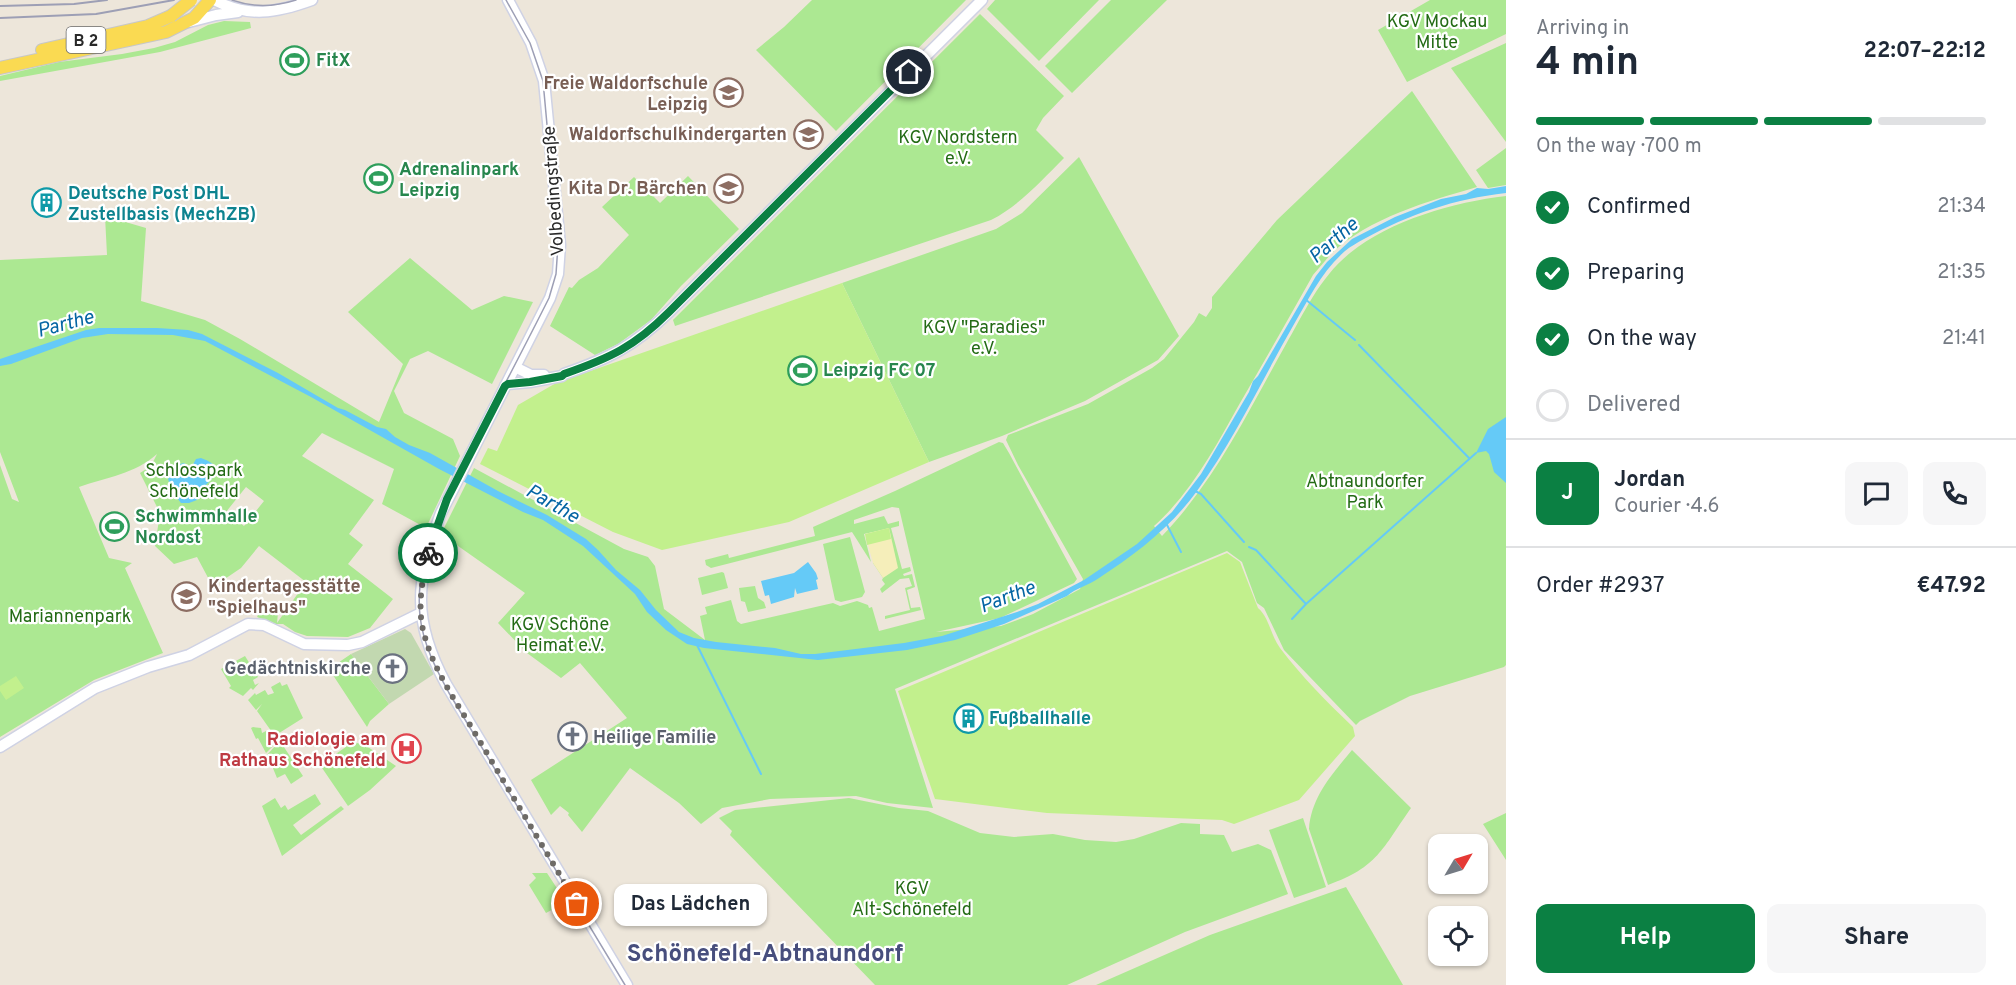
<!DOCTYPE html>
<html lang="en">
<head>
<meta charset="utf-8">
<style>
	body { margin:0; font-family:Overpass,sans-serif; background:#f6f6f7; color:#1f2937; height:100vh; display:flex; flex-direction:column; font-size:22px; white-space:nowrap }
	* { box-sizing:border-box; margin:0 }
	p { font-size:20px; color:#747a83 }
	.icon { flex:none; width:33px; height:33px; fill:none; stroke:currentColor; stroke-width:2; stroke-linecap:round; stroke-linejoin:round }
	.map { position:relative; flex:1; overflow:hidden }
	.details { display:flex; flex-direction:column; background:#fff; width:510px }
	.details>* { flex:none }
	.needle { width:39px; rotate:52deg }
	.tools { position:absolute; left:1428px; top:834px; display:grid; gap:12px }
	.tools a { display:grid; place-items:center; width:60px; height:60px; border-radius:12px; background:#fff; box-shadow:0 2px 4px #0004; font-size:30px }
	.pin { position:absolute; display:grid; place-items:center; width:51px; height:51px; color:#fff; margin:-26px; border:3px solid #fff; border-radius:50%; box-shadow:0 2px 6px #0007 }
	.courier { position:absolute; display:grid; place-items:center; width:60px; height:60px; margin:-30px; border:4px solid #0b8043; border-radius:50%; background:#fff; color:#222; box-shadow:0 2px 8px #0007 }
	.bubble { position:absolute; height:42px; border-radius:12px; background:#fff; box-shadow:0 2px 4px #0004; font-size:20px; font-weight:700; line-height:42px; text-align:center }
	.head em { font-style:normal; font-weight:700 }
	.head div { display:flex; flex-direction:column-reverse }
	.head { display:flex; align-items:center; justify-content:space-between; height:102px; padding:0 30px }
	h1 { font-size:39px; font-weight:700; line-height:45px }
	.bar { display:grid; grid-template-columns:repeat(4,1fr); gap:9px 6px; align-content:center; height:72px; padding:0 30px }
	.bar i { height:8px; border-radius:4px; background:#e0e1e3 }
	.bar .active { background:#0b8043 }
	.bar p { grid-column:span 4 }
	.line { display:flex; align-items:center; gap:15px; padding:0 30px; border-top:2px solid #e0e1e3 }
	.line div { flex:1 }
	.round { display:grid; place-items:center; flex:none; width:63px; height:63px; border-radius:12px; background:#f6f6f7 }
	ol { padding:0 30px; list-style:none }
	li { display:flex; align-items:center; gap:18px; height:66px }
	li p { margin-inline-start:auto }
	li .icon { padding:6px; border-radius:50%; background:#0b8043; color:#fff; stroke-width:4 }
	li:last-child { color:#747a83 }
	li i { width:33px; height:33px; border:3px solid #e0e1e3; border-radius:50% }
	.action { display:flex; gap:12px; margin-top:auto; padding:12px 30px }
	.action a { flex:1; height:69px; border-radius:12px; background:#0b8043; color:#fff; font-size:24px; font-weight:700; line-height:69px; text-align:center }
	.action a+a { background:#f6f6f7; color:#1f2937 }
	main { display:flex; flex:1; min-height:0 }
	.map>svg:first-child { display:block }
	.green { fill:#ace892; fill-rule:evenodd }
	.sand { fill:#f5eeba }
	.cemetery { fill:#c2d8b0 }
	.pitch { fill:#c2f08d }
	.water { fill:#65caf7 }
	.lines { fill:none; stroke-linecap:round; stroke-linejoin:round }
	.stream { stroke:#65caf7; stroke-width:2 }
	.secondary-casing { stroke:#cfd2e4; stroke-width:13 }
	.primary-casing { stroke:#c7c7c7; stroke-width:14 }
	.secondary { stroke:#fff; stroke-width:10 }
	.primary { stroke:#fada52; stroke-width:12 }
	.tram { stroke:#9d9fb5; stroke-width:1.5 }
	.rail { stroke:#9d9fb5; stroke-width:2 }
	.primary-bridge-casing { stroke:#c7c7c7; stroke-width:14; stroke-linecap:butt }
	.primary-bridge { stroke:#fada52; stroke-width:12 }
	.done { stroke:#6e6b67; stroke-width:6; stroke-dasharray:0 10.8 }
	.route { stroke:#0b8043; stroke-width:8 }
	.labels { text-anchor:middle; stroke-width:4.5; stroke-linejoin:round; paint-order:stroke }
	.shield { fill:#fff; stroke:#696969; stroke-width:1.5 }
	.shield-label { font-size:16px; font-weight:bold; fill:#292929 }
	.park-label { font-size:18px; fill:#236b15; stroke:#fff }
	.leisure-label { font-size:18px; font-weight:bold; fill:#27864d; stroke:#fff; text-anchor:start }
	.education-label { font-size:18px; font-weight:bold; fill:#785e54; stroke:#fff; text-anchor:end }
	.street-label { font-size:18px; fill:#292929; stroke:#fff }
	.culture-label { font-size:18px; font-weight:bold; fill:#0d838f; stroke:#fff; text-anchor:start }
	.worship-label { font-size:18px; font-weight:bold; fill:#5b616d; stroke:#fff; text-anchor:end }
	.health-label { font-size:18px; font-weight:bold; fill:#be3a42; stroke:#fff; text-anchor:end }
	.water-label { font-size:20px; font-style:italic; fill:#0465a3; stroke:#fff }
	.district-label { font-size:24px; font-weight:bold; fill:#474e7d; stroke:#fff }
</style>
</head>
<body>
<main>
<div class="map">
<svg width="1506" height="985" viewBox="0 0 1506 985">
	<rect width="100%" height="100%" fill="#ede6da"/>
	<path class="green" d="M812 0H966L836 131 756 50 784 27Z
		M995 0H1099L1039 61 987 9Z
		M1111 0H1167L1072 93 1045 66Z
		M1430 0H1506V34L1407 82 1378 30Z
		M980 14 1064 96 1043 118 1036 130 1064 158C1041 181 1020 205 991 220L675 326 673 320Z
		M224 21 250 22 251 28 160 52 0 81V76L59 62 122 54 154 48 175 42 208 25Z
		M1506 43V142L1451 68Z
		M1412 91 1477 187C1429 201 1368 218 1331 254 1325 261 1319 268 1313 275 1289 318 1265 360 1240 403 1216 446 1191 493 1154 526L1162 536C1215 481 1248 412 1285 346 1304 313 1320 277 1350 253 1391 220 1454 202 1506 196V665L1504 667 1410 696 1360 721 1356 725 1284 650 1264 608 1257 603 1242 562 1227 551 895 689 933 808 887 803 856 796 770 799 722 808 701 824 679 803 630 768 582 832 568 815 569 813 560 806 551 815 531 780 627 718 580 663 561 678 527 653 498 623 525 593 441 534 474 468 624 549 648 557 655 566 664 609 705 640 700 616 707 614 705 607 731 600 737 621 741 624 833 603 840 606 857 601 868 605 869 608 872 607 879 631 925 619 899 508 892 507 854 520V524L884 516 888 524 899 521V526L891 528 902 569 910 567 911 571 903 574 904 576 912 574 915 587 907 590 911 608 920 607 921 610 885 619V616L910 610 905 588 912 586 909 578 900 579 882 593 880 589 885 584 882 580 883 578 873 563 888 529 864 534 871 562 852 532 711 568 706 565 705 560 728 554 729 558 815 536 813 527 895 491 999 442 1003 443 1009 453 1077 579 1074 583 1000 618 936 632 1001 626 1033 614 1080 589 1083 579 1018 465 1006 440 1008 435 1088 404 1152 368 1164 359 1194 322 1199 313 1206 317 1212 308V297L1277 220Z
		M1506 148V185L1488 188 1476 170Z
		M1079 157 1179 336 1158 360 1085 401 1002 436 929 462 842 283 996 229 1022 213Z
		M688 176 739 229 681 286 651 320 618 344 595 355 550 326 569 287 572 288 579 280 598 268 629 235 602 207 634 177 660 203Z
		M105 216 146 228 141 301 205 320 240 339 379 422 403 364 348 312 410 258 472 310 504 296 533 302 492 384 428 351 410 359 394 391 404 413 453 439 460 456 426 528 382 504 394 469 322 433 302 456 374 500 349 534 363 545 348 564 393 599 370 628 348 637 307 636 295 632 283 624H276L257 617 262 607H271L278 613 277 623 306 582 259 546 241 568 213 587 197 557 174 564 155 546 160 513 140 473 151 466 157 454C135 474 107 477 79 487L109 558 132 563 125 568 163 653 94 680 0 737V465L12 499 19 502 0 452V260L107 255ZM246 487 264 501 244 526 226 512Z
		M850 537 865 592 862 597 841 602 835 600 823 544Z
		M722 572 724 573 728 588 702 595 698 578Z
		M755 586 758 598 764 602 766 608 748 612 745 602 741 601 739 588Z
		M351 654 389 704 370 721 367 727 329 669Z
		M245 656 258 677 253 680 255 685 259 683 253 690 251 688 243 696 229 688 231 686 221 669Z
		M280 682 282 686 287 684 303 718 276 735 303 776 291 784 285 774 277 778 270 761H268L265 757 279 742 257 711 262 704 256 710 248 700 255 693 256 695 265 690 268 695 274 693 271 687Z
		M253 727 261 728 262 733 268 730 277 742 266 753 258 738 256 739 251 728Z
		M353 742 365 745 396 766 370 790 348 806 320 765Z
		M1352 750 1411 808C1382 849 1378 867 1328 885L1309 829C1311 797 1333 773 1352 750Z
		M315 794 321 804 293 825 301 835 341 806 344 809 282 856 262 806 275 798 281 808 285 805 288 810Z
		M849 798 899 808 928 811 980 833 1014 837 1053 834 1085 840 1116 842 1134 839 1181 823 1200 824V834L1224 835 1232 852 1258 844 1271 850 1288 894 1185 932 1067 985H875L730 835 732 831 719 818 735 810Z
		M1506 813V860L1483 824Z
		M1303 818 1326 887 1294 898 1269 830Z
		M532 873H547L566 902 546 913 529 885 536 878Z
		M1346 887 1403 985H1096L1210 935Z"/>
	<path class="sand" d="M889 528 898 568 883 578 873 563 865 534Z"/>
	<path class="cemetery" d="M405 629 411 633 434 674 389 704 351 654Z"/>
	<path class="pitch" d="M842 283 929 462 789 522 662 550 613 532 480 464 488 448 497 451 518 405 556 383Z
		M889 528 891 539 867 545 865 534Z
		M1227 553 1240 562 1258 608C1269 617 1271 636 1280 648 1302 677 1327 702 1353 727L1355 736 1299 800 1234 824 1222 820 1047 813 935 799 898 691Z
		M16 676 24 688 6 700 0 691V686Z"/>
	<path class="water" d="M1506 186V193C1454 199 1410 214 1364 239 1357 243 1351 246 1345 251 1321 272 1309 299 1293 326 1262 380 1234 440 1197 491 1171 527 1136 554 1099 578 1089 585 1076 588 1067 596L1004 624 955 640 907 650 818 660 704 648 687 644 666 630 647 612 635 594 583 546 543 520 523 512 439 469 311 397 205 341 173 335 108 334 82 338 11 364 0 366V359L86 330 99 328H157L188 330 202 334 278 373 338 408 345 410 377 427 386 429 395 437 409 445 430 453 498 491 547 515 586 539 598 550 616 570 640 590 656 610 679 632 694 638 716 642 775 648 801 654H815L904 643 942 636 1017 612 1038 604 1084 580 1137 544 1172 512 1201 474 1249 392 1253 381 1258 376 1316 276 1327 262 1352 239 1395 217 1441 199 1466 194 1477 188 1488 189Z
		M1506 417V483L1494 472 1489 454 1486 451 1476 453 1488 429Z
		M201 458C209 461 216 464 218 472L204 487 197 500 189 503H181L173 493 168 479 180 464 184 463 191 468 196 459Z
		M808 562 816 573 818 579 816 580 818 589 797 594 795 588 794 597 771 604 769 595 765 596 761 581 794 573Z"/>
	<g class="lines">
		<path class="stream" d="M1305 299 1355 340
			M1359 345 1469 458
			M1195 491 1201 494 1244 542
			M1166 523 1181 552
			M1249 547 1256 550 1306 604 1476 453
			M1292 619 1306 604
			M697 645 761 774"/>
		<defs>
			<path id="secondary" d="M214 0C249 18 276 13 312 0
				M508 0 531 43 544 81 560 245 558 274 550 298 441 513C416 581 411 619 446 684L627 985
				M189 22 216 15 238 12
				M515 367 531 375H544
				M505 386 508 384 530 382 562 376 564 374C610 358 634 346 669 312L982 0
				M0 747 95 688 148 667 189 655 248 624 264 625 304 644 348 645 362 642 421 613"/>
			<path id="primary" d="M42 50 148 26 171 16
				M0 68 166 32 194 18 210 0"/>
		</defs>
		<use href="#secondary" class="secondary-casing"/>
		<use href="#primary" class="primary-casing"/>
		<use href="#secondary" class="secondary"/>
		<use href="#primary" class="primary"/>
		<path class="tram" d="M232 0C254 8 274 7 296 0
			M506 0 530 43 543 81 558 245 556 274 549 298C528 340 506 382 484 424 454 481 413 549 420 616 423 644 436 669 449 693L625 985"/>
		<path class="rail" d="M0 6 74 4 107 0
			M0 18 96 14 174 0"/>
		<defs>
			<path id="primary-bridge" d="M171 16 191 0"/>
		</defs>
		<use href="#primary-bridge" class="primary-bridge-casing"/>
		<use href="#primary-bridge" class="primary-bridge"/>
	</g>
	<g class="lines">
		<path class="done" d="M428 553C423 577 418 601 422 625 430 666 456 701 476 735 510 792 544 848 577 904"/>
		<path class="route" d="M428 553 447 499 505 386 508 384 530 382 562 376 564 374C610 358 634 347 669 312L909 72"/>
	</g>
	<defs>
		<symbol id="stadium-ring" viewBox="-11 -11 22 22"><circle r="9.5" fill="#fff" stroke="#2e9e5b" stroke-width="1.5"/><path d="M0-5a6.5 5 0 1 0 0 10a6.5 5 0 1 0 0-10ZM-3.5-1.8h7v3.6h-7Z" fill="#2e9e5b"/></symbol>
		<symbol id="school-ring" viewBox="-11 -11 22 22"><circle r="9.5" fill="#fff" stroke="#8d6e63" stroke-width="1.5"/><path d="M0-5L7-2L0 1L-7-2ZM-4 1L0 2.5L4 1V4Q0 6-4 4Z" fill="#8d6e63"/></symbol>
		<symbol id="building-ring" viewBox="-11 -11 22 22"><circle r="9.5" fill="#fff" stroke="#0f9aa8" stroke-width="1.5"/><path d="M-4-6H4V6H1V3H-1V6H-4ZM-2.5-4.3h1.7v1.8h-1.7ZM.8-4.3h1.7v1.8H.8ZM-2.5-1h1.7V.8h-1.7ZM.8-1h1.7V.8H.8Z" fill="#0f9aa8"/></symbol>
		<symbol id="church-ring" viewBox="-11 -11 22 22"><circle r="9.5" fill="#fff" stroke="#6b7280" stroke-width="1.5"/><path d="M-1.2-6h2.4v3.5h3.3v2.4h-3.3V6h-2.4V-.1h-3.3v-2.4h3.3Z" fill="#6b7280"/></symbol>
		<symbol id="hospital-ring" viewBox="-11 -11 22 22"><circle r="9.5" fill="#fff" stroke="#e0444e" stroke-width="1.5"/><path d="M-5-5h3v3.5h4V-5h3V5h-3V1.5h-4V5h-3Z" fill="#e0444e"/></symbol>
	</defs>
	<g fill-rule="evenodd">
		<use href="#stadium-ring" x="278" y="44" width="33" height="33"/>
		<use href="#school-ring" x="712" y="76" width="33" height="33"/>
		<use href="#school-ring" x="792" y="118" width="33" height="33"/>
		<use href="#stadium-ring" x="362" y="162" width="33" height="33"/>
		<use href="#school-ring" x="712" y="172" width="33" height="33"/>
		<use href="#building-ring" x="30" y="186" width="33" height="33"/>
		<use href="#stadium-ring" x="786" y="354" width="33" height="33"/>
		<use href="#stadium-ring" x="98" y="510" width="33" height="33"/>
		<use href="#school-ring" x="170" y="580" width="33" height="33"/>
		<use href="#church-ring" x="376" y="652" width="33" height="33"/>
		<use href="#building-ring" x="952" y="702" width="33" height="33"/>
		<use href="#church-ring" x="556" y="720" width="33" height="33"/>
		<use href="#hospital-ring" x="390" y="732" width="33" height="33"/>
	</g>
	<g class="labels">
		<rect class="shield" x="66.5" y="27" width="39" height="26" rx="4.5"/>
		<g class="shield-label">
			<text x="86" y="46">B 2</text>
		</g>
		<g class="park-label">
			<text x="1437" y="27">KGV Mockau<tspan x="1437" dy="21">Mitte</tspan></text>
			<text x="958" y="143">KGV Nordstern<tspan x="958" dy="21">e.V.</tspan></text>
			<text x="984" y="333">KGV "Paradies"<tspan x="984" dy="21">e.V.</tspan></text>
			<text x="194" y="476">Schlosspark<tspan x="194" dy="21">Schönefeld</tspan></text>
			<text x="1365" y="487">Abtnaundorfer<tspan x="1365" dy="21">Park</tspan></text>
			<text x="70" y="622">Mariannenpark</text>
			<text x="560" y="630">KGV Schöne<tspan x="560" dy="21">Heimat e.V.</tspan></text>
			<text x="912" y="894">KGV<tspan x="912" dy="21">Alt-Schönefeld</tspan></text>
		</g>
		<g class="leisure-label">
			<text x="316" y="66">FitX</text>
			<text x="399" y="175">Adrenalinpark<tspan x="399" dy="21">Leipzig</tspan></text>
			<text x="823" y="376">Leipzig FC 07</text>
			<text x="135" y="522">Schwimmhalle<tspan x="135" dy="21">Nordost</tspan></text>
		</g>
		<g class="education-label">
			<text x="708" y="89">Freie Waldorfschule<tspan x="708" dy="21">Leipzig</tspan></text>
			<text x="787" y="140">Waldorfschulkindergarten</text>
			<text x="707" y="194">Kita Dr. Bärchen</text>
			<text x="208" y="592" text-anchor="start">Kindertagesstätte<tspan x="208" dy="21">"Spielhaus"</tspan></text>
		</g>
		<g class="street-label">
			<text transform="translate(553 191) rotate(-94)" y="6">Volbedingstraße</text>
		</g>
		<g class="culture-label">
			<text x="68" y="199">Deutsche Post DHL<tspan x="68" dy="21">Zustellbasis (MechZB)</tspan></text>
			<text x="989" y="724">Fußballhalle</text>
		</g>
		<g class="worship-label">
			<text x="371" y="674">Gedächtniskirche</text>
			<text x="593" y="743" text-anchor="start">Heilige Familie</text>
		</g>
		<g class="health-label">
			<text x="386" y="745">Radiologie am<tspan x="386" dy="21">Rathaus Schönefeld</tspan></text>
		</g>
		<g class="water-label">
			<text transform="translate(1333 240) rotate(-41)" y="7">Parthe</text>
			<text transform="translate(65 323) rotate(-15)" y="7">Parthe</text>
			<text transform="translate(553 503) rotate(30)" y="7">Parthe</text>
			<text transform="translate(1007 596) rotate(-21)" y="7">Parthe</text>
		</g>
		<g class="district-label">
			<text x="765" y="961">Schönefeld-Abtnaundorf</text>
		</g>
	</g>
</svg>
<div class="tools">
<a><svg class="needle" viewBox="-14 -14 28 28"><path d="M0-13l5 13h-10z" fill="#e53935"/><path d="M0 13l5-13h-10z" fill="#747a83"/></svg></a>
<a><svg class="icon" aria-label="locate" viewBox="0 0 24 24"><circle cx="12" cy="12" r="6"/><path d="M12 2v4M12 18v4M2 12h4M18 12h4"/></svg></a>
</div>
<div class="pin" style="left:577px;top:904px;background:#ea580c"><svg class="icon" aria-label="bag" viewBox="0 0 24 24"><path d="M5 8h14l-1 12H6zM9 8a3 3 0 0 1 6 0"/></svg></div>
<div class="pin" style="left:909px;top:72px;background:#1f2937"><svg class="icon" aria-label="home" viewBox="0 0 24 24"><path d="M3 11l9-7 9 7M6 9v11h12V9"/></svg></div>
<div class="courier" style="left:428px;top:553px"><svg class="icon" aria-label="bike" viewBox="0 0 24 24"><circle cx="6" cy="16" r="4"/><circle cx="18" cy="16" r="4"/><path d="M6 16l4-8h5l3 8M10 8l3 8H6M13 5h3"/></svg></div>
<div class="bubble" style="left:614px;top:884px;width:153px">Das Lädchen</div>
</div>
<section class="details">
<div class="head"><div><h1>4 min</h1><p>Arriving in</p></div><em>22:07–22:12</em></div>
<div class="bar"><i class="active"></i><i class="active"></i><i class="active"></i><i></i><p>On the way · 700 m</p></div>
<ol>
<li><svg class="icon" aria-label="check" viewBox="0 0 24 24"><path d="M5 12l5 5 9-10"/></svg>Confirmed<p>21:34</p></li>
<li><svg class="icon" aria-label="check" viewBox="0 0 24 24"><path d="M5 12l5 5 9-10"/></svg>Preparing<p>21:35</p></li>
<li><svg class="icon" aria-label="check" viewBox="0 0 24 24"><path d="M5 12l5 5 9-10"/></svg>On the way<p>21:41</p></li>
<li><i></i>Delivered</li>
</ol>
<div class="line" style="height:108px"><b class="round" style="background:#0b8043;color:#fff">J</b><div><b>Jordan</b><p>Courier · 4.6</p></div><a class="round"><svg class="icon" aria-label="chat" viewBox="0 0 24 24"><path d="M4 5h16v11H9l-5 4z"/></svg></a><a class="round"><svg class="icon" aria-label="phone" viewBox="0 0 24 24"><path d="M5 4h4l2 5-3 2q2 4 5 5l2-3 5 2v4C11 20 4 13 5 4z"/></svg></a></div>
<div class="line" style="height:78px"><div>Order #2937</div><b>€47.92</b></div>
<div class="action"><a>Help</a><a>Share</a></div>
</section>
</main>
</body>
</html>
